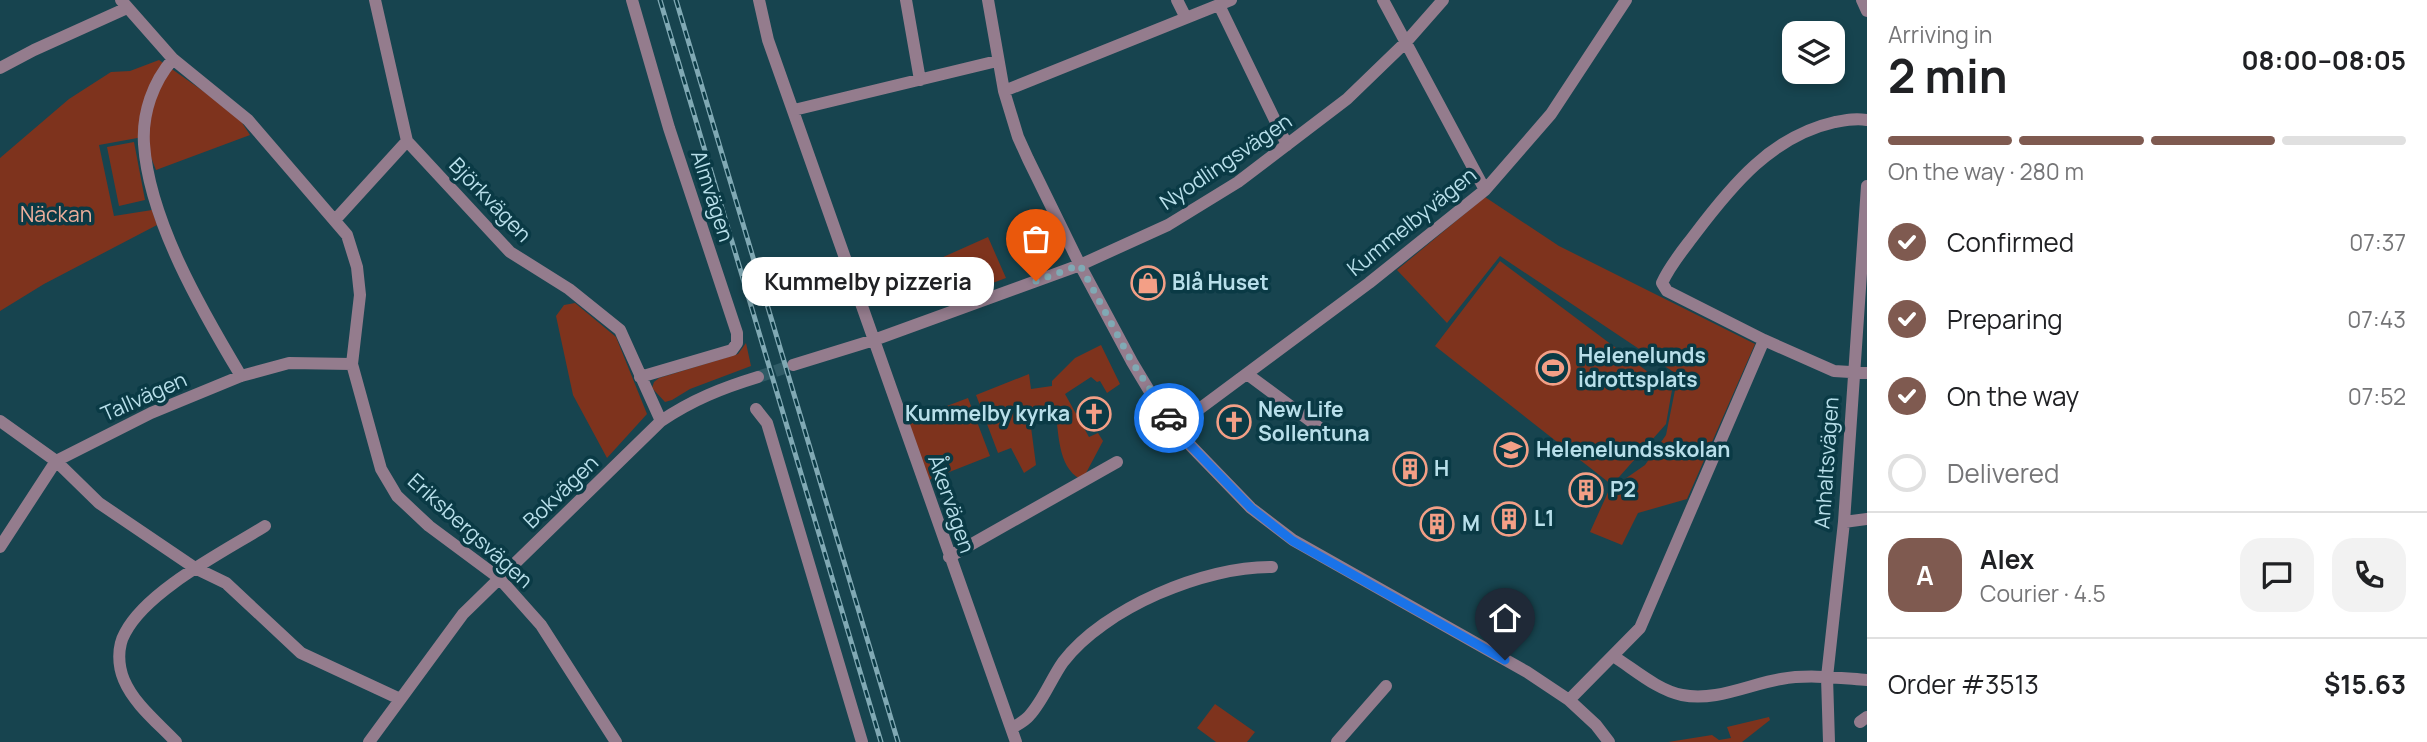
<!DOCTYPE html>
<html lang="en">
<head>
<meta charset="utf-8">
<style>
	body { margin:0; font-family:Manrope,sans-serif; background:#f2f2f2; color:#202124; height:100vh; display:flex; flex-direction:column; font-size:26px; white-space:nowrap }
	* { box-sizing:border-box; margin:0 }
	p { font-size:23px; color:#757577 }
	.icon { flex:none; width:38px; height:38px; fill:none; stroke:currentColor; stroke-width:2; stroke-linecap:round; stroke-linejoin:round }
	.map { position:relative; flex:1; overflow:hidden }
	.drawer { display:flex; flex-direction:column; background:#fff; width:560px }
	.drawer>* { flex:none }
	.fabs { position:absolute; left:1782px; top:21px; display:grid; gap:14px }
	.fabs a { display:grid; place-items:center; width:63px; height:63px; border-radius:14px; background:#fff; box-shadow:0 4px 10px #0003; font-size:35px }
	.pin { position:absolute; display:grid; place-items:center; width:60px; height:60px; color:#fff; margin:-72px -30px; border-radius:50% 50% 50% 0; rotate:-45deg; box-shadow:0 0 7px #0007 }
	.pin .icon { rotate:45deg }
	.courier { position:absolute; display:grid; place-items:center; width:70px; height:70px; margin:-35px; border:5px solid #1a73e8; border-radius:50%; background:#fff; color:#222; box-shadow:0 2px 9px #0007 }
	.bubble { position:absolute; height:49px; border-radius:21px; background:#fff; box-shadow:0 4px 10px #0003; font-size:23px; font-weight:700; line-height:49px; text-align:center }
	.headline em { font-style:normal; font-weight:700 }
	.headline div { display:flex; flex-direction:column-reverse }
	.headline { display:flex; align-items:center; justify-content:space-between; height:119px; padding:0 21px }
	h1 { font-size:46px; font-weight:700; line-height:52px }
	.bar { display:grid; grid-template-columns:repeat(4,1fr); gap:10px 7px; align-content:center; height:84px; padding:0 21px }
	.bar i { height:9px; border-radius:5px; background:#e0e0e0 }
	.bar .current { background:#7f5a50 }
	.bar p { grid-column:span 4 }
	.line { display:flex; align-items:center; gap:18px; padding:0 21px; border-top:2px solid #e0e0e0 }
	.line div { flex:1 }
	.round { display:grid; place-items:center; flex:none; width:74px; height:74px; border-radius:21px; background:#f2f2f2 }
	ol { padding:0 21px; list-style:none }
	li { display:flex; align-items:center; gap:21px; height:77px }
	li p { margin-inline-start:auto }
	li .icon { padding:7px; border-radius:50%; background:#7f5a50; color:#fff; stroke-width:4 }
	li:last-child { color:#757577 }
	li i { width:38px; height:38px; border:4px solid #e0e0e0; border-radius:50% }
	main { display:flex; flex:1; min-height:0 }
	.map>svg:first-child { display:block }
	.green { fill:#7e331d }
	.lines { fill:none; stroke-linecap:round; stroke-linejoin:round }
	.minor-tunnel { stroke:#2f5b66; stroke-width:12; stroke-dasharray:12 6; stroke-linecap:butt }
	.minor { stroke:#947c8d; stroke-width:12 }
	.rail-casing { stroke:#80a9b4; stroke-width:5 }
	.rail { stroke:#0a3a45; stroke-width:2.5; stroke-dasharray:8; stroke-linecap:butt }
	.done { stroke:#80a9b4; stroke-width:7; stroke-dasharray:0 12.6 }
	.route { stroke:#1a73e8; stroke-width:9 }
	.labels { text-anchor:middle; stroke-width:7; stroke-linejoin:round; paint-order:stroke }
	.street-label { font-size:21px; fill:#b8dfea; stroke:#0a3a45 }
	.park-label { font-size:21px; fill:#edae9b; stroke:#0a3a45 }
	.poi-label { font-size:21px; font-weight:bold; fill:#b8dfea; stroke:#0a3a45; text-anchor:start }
</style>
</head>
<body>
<main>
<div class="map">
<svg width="1867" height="742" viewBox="0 0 1867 742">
	<rect width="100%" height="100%" fill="#17444f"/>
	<path class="green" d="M159 60 237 115 250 135 156 170 143 137 99 145 114 216 152 210 157 225 44 284 0 311V158L69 99 111 72 130 71Z
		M134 142 145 200 119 206 107 147Z
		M1485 197 1559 246 1755 344 1687 499 1638 513 1622 545 1590 532 1609 490 1645 465 1666 435 1678 375 1500 256 1447 323 1397 270Z
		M988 237 1006 278 958 296 952 289 941 258Z
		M1500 261 1672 390 1666 424 1612 485 1435 346Z
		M575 303 616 337 647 414 607 458 573 395 556 316 564 305Z
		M746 343 751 366 690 389 672 400 665 402 652 388 654 382 659 378 738 354Z
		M1101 345 1120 384 1107 393 1100 381 1097 382 1091 377 1065 394 1089 437 1098 433 1103 441 1085 475 1080 479C1057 466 1059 431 1055 408L1029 412 1036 465 1024 473 1011 448 998 453 976 395 1029 374 1031 389 1052 386V381L1075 358Z
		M968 398 990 456 929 480 907 421Z
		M1215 704 1255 732 1247 742H1216L1197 728Z
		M1769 717 1770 720 1742 742H1668L1712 735 1719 740 1731 738 1727 727Z"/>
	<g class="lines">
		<path class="minor-tunnel" d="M758 377 793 365"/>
		<path class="minor" d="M121 0 173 59 248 120 347 235 357 267 360 295 352 364 381 469 397 496 429 526 499 578 541 625 616 742
			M375 0 407 141 510 252 569 289 620 330 661 421
			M632 0 669 128 737 333V343L732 350 640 377
			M759 0 768 40 1016 742
			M906 0 920 80
			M988 0 1004 91 1018 137 1028 159 1080 265 1132 362 1150 392 1191 446 1251 508 1293 540 1527 672 1569 700 1596 725 1609 742
			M1177 0 1186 18
			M1383 0 1485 190
			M1862 0 1867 11
			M1219 5 1287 145
			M173 59C153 82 142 113 144 144 149 220 202 311 241 376
			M0 68 34 50 127 8
			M1004 91 1231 0
			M794 110 997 61
			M1867 120C1855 118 1846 120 1835 122 1772 136 1732 185 1695 234 1683 250 1670 265 1662 283L1667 291 1764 340 1834 371 1867 373
			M335 220 407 141
			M793 365 874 340 1080 265 1168 225 1238 182 1347 99 1406 42 1443 0
			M1247 374 1328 434
			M756 409 767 423 862 742
			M0 421 56 461 99 503 195 568 226 583 301 653 400 699
			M1175 427 1369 283 1485 190 1551 114 1626 0
			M1844 522 1867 519
			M0 547 56 461 151 413 241 376 289 363 352 364
			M949 557 1117 462
			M1613 656C1634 669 1657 690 1682 695 1715 702 1750 684 1781 679 1809 674 1839 678 1867 680
			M1569 700 1640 628 1764 340
			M1860 722 1867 717
			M1012 728C1017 725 1025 721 1029 716 1043 701 1051 679 1063 662 1104 608 1205 566 1272 567
			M176 742C158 723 134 704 124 680 118 666 117 647 125 633 147 590 225 551 265 526
			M369 742 463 614 661 421C692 400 722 388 758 377
			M1337 742 1386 686
			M1829 742 1827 677 1844 522 1867 186"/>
		<defs>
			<path id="rail" d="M660 0 881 742
				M676 0 898 742"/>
		</defs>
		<use href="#rail" class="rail-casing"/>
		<use href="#rail" class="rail"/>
	</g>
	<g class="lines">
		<path class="done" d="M1036 281 1080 265 1132 362 1169 418"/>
		<path class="route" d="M1169 418 1191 446 1251 508 1293 541 1505 660"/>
	</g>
	<defs>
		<symbol id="shop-ring" viewBox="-11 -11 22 22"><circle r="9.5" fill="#0a3a45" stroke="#f39f86" stroke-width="1.5"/><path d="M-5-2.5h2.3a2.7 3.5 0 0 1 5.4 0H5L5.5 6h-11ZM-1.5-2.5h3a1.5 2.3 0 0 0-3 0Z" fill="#f39f86"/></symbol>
		<symbol id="stadium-ring" viewBox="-11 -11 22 22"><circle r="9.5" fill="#0a3a45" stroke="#f39f86" stroke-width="1.5"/><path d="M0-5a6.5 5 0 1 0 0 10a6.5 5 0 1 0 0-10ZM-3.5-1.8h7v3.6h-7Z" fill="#f39f86"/></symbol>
		<symbol id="church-ring" viewBox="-11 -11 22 22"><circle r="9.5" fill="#0a3a45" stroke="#f39f86" stroke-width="1.5"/><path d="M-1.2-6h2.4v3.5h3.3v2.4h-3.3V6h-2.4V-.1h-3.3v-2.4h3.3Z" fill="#f39f86"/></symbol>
		<symbol id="school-ring" viewBox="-11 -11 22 22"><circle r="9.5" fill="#0a3a45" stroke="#f39f86" stroke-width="1.5"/><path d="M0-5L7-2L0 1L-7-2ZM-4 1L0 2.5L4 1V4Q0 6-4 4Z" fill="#f39f86"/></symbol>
		<symbol id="building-ring" viewBox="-11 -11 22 22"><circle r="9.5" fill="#0a3a45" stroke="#f39f86" stroke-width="1.5"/><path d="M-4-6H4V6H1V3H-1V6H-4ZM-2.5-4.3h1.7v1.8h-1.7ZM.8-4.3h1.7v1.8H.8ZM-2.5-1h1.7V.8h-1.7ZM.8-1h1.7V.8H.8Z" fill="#f39f86"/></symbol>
	</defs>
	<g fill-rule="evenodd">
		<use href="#shop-ring" x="1129" y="264" width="38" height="38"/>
		<use href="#stadium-ring" x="1534" y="349" width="38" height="38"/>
		<use href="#church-ring" x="1075" y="395" width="38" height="38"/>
		<use href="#church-ring" x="1215" y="403" width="38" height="38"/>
		<use href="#school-ring" x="1492" y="431" width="38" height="38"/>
		<use href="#building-ring" x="1391" y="450" width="38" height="38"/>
		<use href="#building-ring" x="1567" y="471" width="38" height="38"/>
		<use href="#building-ring" x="1490" y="500" width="38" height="38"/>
		<use href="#building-ring" x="1418" y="505" width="38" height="38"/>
	</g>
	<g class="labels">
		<g class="street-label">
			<text transform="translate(1226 162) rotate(-34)" y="7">Nyodlingsvägen</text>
			<text transform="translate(712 196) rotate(72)" y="7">Almvägen</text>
			<text transform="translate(490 200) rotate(46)" y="7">Björkvägen</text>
			<text transform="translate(1412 222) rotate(-39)" y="7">Kummelbyvägen</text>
			<text transform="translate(144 397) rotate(-24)" y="7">Tallvägen</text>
			<text transform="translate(1827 463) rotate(-86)" y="7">Anhaltsvägen</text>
			<text transform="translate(561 492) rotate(-44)" y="7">Bokvägen</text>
			<text transform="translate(951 504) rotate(71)" y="7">Åkervägen</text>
			<text transform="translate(470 531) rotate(42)" y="7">Eriksbergsvägen</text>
		</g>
		<g class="park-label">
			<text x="56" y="222">Näckan</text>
		</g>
		<g class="poi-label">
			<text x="1172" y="290">Blå Huset</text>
			<text x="1578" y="363">Helenelunds<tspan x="1578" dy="24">idrottsplats</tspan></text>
			<text x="1258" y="417">New Life<tspan x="1258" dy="24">Sollentuna</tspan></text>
			<text x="1070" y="421" text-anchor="end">Kummelby kyrka</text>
			<text x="1536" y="457">Helenelundsskolan</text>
			<text x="1434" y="476">H</text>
			<text x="1610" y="497">P2</text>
			<text x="1534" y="526">L1</text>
			<text x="1462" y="531">M</text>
		</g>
	</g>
</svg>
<div class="fabs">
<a><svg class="icon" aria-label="layers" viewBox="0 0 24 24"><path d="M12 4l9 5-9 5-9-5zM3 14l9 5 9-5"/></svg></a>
</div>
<div class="pin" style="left:1036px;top:281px;background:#ea580c"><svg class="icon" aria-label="bag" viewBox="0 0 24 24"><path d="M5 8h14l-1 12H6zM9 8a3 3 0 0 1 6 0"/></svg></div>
<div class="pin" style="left:1505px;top:660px;background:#1f2937"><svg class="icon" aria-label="home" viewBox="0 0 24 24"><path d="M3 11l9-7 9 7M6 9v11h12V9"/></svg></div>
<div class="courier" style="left:1169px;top:418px"><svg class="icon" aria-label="car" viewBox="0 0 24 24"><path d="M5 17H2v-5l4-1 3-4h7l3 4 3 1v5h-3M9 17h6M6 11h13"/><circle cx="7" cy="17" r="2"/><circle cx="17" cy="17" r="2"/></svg></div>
<div class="bubble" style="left:742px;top:257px;width:252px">Kummelby pizzeria</div>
</div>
<section class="drawer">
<div class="headline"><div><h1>2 min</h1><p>Arriving in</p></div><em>08:00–08:05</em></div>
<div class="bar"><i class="current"></i><i class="current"></i><i class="current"></i><i></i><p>On the way · 280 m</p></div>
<ol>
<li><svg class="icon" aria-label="check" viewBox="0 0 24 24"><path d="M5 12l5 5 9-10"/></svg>Confirmed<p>07:37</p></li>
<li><svg class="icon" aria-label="check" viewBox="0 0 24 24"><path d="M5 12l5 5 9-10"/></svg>Preparing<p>07:43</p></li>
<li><svg class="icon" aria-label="check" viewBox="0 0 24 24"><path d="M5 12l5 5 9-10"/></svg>On the way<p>07:52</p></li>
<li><i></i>Delivered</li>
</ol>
<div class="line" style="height:126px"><b class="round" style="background:#7f5a50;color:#fff">A</b><div><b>Alex</b><p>Courier · 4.5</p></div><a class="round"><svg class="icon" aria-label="chat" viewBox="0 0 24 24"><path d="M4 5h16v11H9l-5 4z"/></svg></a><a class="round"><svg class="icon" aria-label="phone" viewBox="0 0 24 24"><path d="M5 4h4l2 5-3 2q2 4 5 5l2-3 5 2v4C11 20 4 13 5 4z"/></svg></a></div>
<div class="line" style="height:91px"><div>Order #3513</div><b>$15.63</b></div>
</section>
</main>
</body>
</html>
